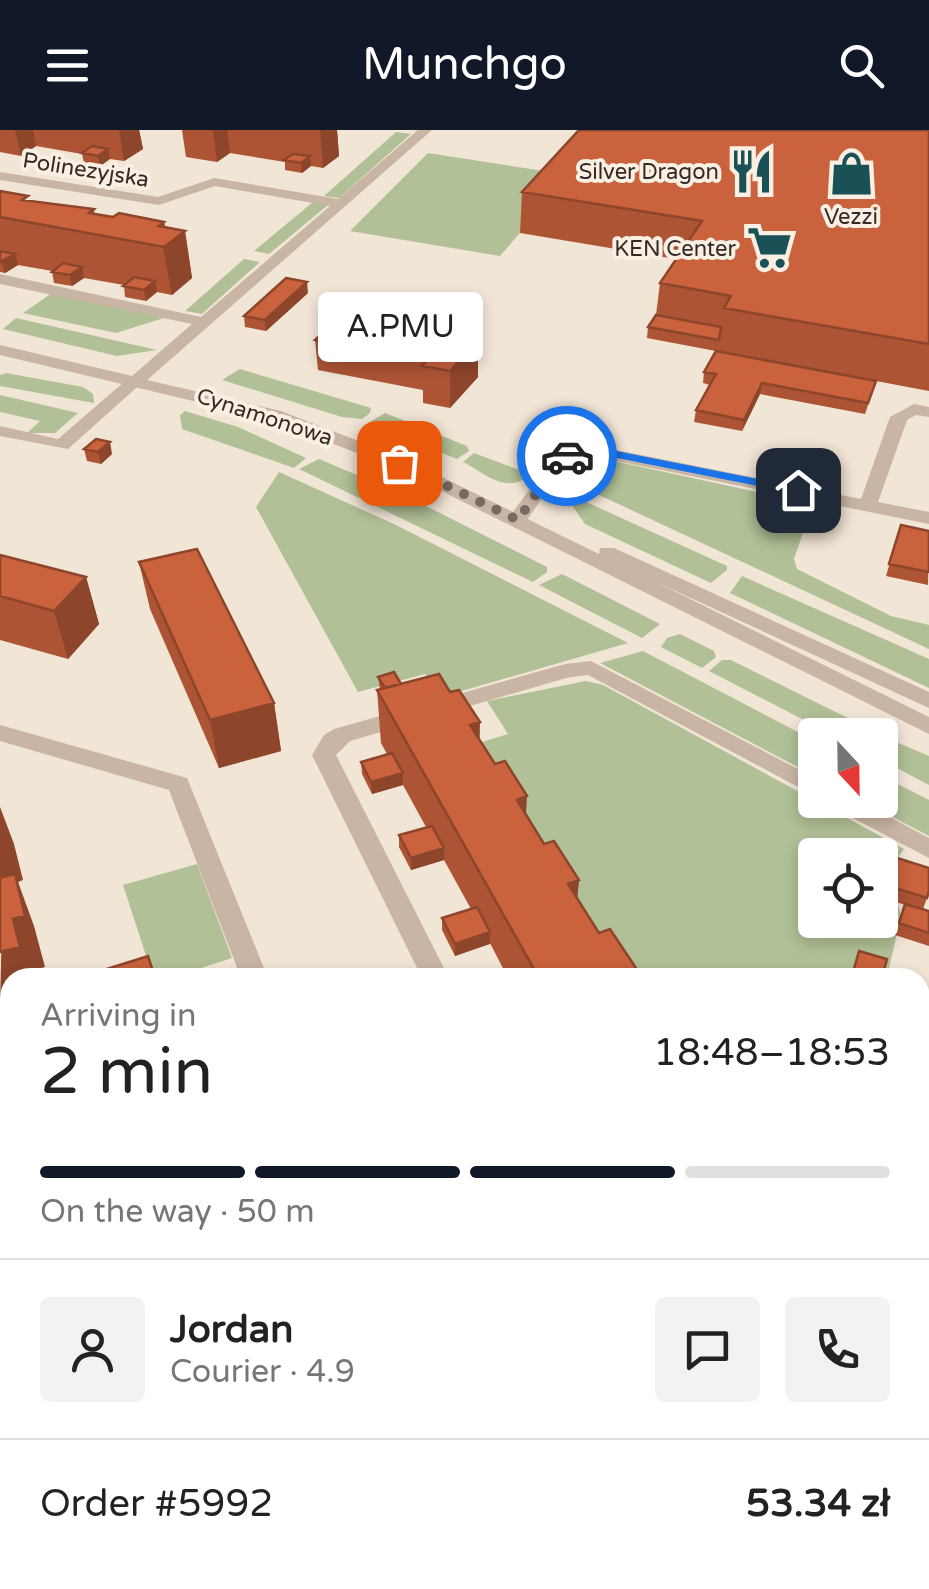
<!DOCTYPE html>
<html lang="en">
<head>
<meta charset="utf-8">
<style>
	body { margin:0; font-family:"Varela Round",sans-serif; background:#f2f2f2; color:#222; height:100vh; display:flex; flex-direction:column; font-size:38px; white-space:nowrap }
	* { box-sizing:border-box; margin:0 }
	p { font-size:32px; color:#767676 }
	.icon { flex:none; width:55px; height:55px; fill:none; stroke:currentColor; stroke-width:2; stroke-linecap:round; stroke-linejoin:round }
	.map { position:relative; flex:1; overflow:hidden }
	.side { position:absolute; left:0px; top:838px; width:930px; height:622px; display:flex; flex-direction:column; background:#fff; border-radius:30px 30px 0 0; box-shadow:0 5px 15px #0003 }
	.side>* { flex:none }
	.needle { width:65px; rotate:158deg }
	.buttons { position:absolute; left:798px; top:588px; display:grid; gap:20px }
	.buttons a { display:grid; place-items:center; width:100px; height:100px; border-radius:10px; background:#fff; box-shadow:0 5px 15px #0003; font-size:50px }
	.pin { position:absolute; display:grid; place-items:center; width:85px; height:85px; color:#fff; margin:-42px; border-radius:20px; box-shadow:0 5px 15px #0006 }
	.courier { position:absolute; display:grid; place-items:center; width:100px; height:100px; margin:-50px; border:8px solid #1a73e8; border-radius:50%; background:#fff; color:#222; box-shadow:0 2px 12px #0007 }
	.bubble { position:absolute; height:70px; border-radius:10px; background:#fff; box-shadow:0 5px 15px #0003; font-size:32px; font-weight:600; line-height:70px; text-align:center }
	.headline em { font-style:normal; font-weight:600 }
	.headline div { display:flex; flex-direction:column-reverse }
	.headline { display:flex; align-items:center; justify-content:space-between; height:170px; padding:0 40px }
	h1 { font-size:65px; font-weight:600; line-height:75px }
	.bar { display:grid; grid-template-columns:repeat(4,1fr); gap:15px 10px; align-content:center; height:120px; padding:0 40px }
	.bar i { height:12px; border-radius:8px; background:#e0e0e0 }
	.bar .active { background:#111827 }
	.bar p { grid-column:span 4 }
	.line { display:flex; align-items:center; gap:25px; padding:0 40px; border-top:2px solid #e0e0e0 }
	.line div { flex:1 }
	.round { display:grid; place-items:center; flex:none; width:105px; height:105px; border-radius:10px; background:#f2f2f2 }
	header { display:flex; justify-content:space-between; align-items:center; height:130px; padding:0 40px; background:#111827; color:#fff; font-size:45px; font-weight:600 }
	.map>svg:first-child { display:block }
	.green { fill:#b1c097; fill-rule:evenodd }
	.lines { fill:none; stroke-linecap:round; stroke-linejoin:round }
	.service { fill:#c9b5a3; fill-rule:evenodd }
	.pedestrian { fill:#c9b5a3; fill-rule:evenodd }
	.minor { fill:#c9b5a3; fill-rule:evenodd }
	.wall { fill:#ad5434 }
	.shaded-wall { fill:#8d452b }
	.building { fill:#c9623d; stroke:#8d452b; stroke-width:2.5 }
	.route { fill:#1a73e8 }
	.done { stroke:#766b63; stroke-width:10; stroke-dasharray:0 18 }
	.labels { text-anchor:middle; stroke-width:8; stroke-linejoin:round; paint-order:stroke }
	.far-street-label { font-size:22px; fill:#342a25; stroke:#f9efe3 }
	.far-poi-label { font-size:22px; fill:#342a25; stroke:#f9efe3; text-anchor:end }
</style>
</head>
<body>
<header><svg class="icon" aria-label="menu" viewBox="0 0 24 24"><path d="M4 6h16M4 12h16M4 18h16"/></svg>Munchgo<svg class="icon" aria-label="search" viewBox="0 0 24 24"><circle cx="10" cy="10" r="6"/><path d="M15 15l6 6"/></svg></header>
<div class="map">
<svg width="929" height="1459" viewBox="0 0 929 1459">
	<rect width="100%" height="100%" fill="#f1e5d6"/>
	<path class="green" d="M396 2 411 4 339 68 324 66Z
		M428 23 570 45 500 126 350 101Z
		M313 72 328 75 269 124 254 121Z
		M244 129 260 132 202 184 185 181Z
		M52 163 164 188 116 203 23 183Z
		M16 188 157 220 117 226 3 199Z
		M240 239 371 278 370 283 362 289 342 287 222 250Z
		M6 243 83 257 93 264 94 273 0 256V245Z
		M0 265 78 283 55 303H27L40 291 0 282Z
		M185 281 238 297 306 328 294 338 182 299 180 285Z
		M385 283 467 316 469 321 457 329 368 293Z
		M474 323 530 344C507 367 482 341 463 332Z
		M600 328 790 369 809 385 794 429 797 439 891 486 929 495V519L567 350 573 336Z
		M319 329 402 364 547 437V442L533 452 299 339Z
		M279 342 396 395 628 513 441 567 425 544 358 562 256 377Z
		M562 361 727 436V440L711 453 585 394Z
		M562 444 660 494 642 508 539 455Z
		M742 446 929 529V558L730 463Z
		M680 504 714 521 716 527 702 538 661 517 667 508Z
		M643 521 815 611V646L600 533Z
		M722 530H731L872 600 873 605H833L709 541Z
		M586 551 603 555 904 719 889 739 881 767 898 773 901 786 887 847H613L472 615 508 604 487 571ZM815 725H880V790H815Z
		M889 609 929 626V655L880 629V610Z
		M880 645 929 670V706L860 670H880Z
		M197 734 232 828 173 847H153L123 755Z"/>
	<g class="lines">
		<path class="service" d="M131 246 145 250 68 319 0 306V296L58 309Z
			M914 274 929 277V287L916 285 907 290 878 372 929 382V394L587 325 566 333 525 393 518 395 508 389 554 325 586 314 861 369 890 287Z"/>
		<path class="pedestrian" d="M0 595 187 648 268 848H241L169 660 0 611Z
			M920 1400 929 1403V1439L920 1436Z"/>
		<path class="minor" d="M418 0H432L147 250 281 281 405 329 599 424 600 418H614L929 562V578L656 452 929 587V604L393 337 269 289 0 225V215L132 246 192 194 0 154V144L201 187 330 76 215 56 159 75 0 50V42L158 67 214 48 338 69Z
			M591 531 815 648V666L588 545 566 548 350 611 336 625 449 848H422L312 625 324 605 334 599 565 534Z
			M826 670H858L929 708V728L830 676Z
			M0 950 10 953V982L0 978Z
			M920 1221 929 1224V1258L920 1255Z
			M10 1269V1315L0 1319V1273Z"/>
	</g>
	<path class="wall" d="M0 0H139L143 19 124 31 110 29 100 36 84 33 82 24 36 16 21 26 0 22Z
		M182 0H337L339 26 323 38 311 36 302 43 285 40V32L230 23 217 32 186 27Z
		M929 0V261L876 251 865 284 760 264 742 301 694 292 696 280 710 255 703 253 704 242 716 221 647 208 648 197 656 185 660 153 676 129 520 103 522 62Z
		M0 61 29 71 94 79 95 84 113 87 164 92 165 97 185 101 192 148 172 165 157 162 146 171 125 167 124 155 84 148 72 156 54 153 52 141 18 135 5 143 0 142Z
		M308 163 266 201 245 197 244 186Z
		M335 191 478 247 450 278 423 273V260L318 240 315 210Z
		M84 319 112 324 101 334 87 331Z
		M901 395 929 401 928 455 886 446Z
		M0 425 86 447 99 494 68 529 0 510Z
		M139 432 274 573 281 621 219 638 150 479Z
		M378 547 401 554 479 609 544 714 579 750 577 768 599 803 640 844V848H508L490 813 455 826 442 800V788L471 779 444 730 411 740 399 717V705L426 697 403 655 372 664 362 644 361 632 387 624 381 613 377 560H380Z
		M894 727 927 768 923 779 929 781V816L895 805 905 775 881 767Z
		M453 1450H816L837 1459H466L453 1453Z"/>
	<path class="shaded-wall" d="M15 0H33L36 16 21 26Z
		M119 0H139L143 19 124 31Z
		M213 0H227L230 23 217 32Z
		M320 0H337L339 26 323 38Z
		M108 19 110 29 100 36 98 26Z
		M310 26 311 36 302 43 301 33Z
		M164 92 168 114 185 101 192 148 172 165 159 96Z
		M15 124 18 135 5 143 2 132Z
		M82 137 84 148 72 156 70 145Z
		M155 151 157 162 146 171 144 160Z
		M307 152 308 163 266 201 265 190Z
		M478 211V247L450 278V241Z
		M762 253 760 264 742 301 744 290Z
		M110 312 112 324 101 334 98 322Z
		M86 447 99 494 68 529 54 481Z
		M274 573 281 621 219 638 210 590Z
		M480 592 479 645 470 595Z
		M403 643V655L372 664 371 652Z
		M527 666 524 719 517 670Z
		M0 677 14 714 23 750 18 752 34 796 45 837 34 840 35 848H10V876L0 879 3 747 0 735Z
		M444 718V730L411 740V728Z
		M579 750 574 802 568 754Z
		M490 802V814L455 826V814Z"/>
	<path class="building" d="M579 0H929V214L724 178 731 166 660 153 702 91 522 62Z
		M92 16 108 19 98 26 82 23Z
		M293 24 310 26 301 33 284 30Z
		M0 61 28 66 22 70 94 79 89 83 113 87 119 83 164 92 159 96 185 101 164 117 0 87Z
		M0 121 15 124 0 132Z
		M63 133 82 137 70 145 52 142Z
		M134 147 155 151 144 160 123 156Z
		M286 148 307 152 265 190 244 186Z
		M656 185 721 197 719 210 648 197Z
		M335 191 444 211 426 231 315 210Z
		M449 206 478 211 450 241 422 236Z
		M716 221 876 251 868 273 762 253 744 290 696 280 716 244 704 242Z
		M96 309 110 312 98 322 84 319Z
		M901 395 929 401V442L889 434Z
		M197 419 274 573 210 590 139 432Z
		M0 425 86 447 54 481 0 466Z
		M394 542 401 554 385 558 378 547Z
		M439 544 450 562 459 560 480 592 470 595 495 634 505 631 527 666 517 670 544 714 554 711 579 750 568 754 599 803 610 799 640 844 628 848H539L377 560Z
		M392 623 403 643 371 652 361 632Z
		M432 696 444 718 411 728 399 705Z
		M894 727 929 738V761L927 768 885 755Z
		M0 735 3 747 15 744 25 786 13 789 20 817 0 822Z
		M905 774 929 781V803L899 793Z
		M477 777 490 802 455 814 442 788Z
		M859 821 887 829 882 848H857L852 846Z
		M148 826 155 848H78Z
		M517 1450H816L837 1459H537Z"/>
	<path class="route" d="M586 315 798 357 805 360 798 364 587 322 567 330 561 326Z"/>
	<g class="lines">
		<path class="done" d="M399 333 518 390 560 329 567 326"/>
	</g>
	<defs>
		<symbol id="restaurant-bare" viewBox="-9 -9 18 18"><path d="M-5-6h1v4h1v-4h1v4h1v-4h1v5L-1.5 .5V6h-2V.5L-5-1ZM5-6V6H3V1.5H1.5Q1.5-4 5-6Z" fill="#1a5156" stroke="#f9efe3" stroke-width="2.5" paint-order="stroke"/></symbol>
		<symbol id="shop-bare" viewBox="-9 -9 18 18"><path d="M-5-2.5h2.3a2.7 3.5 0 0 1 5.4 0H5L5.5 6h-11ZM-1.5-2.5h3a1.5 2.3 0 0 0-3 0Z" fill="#1a5156" stroke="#f9efe3" stroke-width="2.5" paint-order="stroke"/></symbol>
		<symbol id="supermarket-bare" viewBox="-9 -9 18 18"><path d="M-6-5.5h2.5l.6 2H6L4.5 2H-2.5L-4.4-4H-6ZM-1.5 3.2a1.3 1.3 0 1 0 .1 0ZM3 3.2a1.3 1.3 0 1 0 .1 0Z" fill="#1a5156" stroke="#f9efe3" stroke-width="2.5" paint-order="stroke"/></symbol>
	</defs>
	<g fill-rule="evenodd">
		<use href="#restaurant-bare" x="720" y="10" width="63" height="63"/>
		<use href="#shop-bare" x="820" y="12" width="63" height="63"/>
		<use href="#supermarket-bare" x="738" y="86" width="63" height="63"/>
	</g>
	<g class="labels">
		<g class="far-street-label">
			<text transform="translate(86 39) rotate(9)" y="8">Polinezyjska</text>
			<text transform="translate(265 286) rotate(18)" y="8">Cynamonowa</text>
		</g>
		<g class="far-poi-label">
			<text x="719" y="49">Silver Dragon</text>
			<text x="851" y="94" text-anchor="middle">Vezzi</text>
			<text x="736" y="126">KEN Center</text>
		</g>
	</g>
</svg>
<div class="buttons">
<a><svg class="needle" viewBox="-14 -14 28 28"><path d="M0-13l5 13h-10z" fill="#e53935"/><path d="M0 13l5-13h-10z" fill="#767676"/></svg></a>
<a><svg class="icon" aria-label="locate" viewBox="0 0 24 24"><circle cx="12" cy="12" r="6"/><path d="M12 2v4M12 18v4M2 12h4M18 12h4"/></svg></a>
</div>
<div class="pin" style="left:399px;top:333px;background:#ea580c"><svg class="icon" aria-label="bag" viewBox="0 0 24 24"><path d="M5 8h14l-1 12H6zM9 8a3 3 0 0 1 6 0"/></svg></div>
<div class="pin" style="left:798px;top:360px;background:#1f2937"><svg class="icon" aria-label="home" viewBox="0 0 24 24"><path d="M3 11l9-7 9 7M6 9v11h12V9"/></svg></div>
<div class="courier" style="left:567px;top:326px"><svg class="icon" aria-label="car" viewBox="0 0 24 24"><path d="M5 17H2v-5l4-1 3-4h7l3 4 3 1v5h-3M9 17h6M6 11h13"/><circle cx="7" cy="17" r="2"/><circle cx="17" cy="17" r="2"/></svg></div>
<div class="bubble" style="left:318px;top:162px;width:165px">A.PMU</div>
<section class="side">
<div class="headline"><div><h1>2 min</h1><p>Arriving in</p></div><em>18:48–18:53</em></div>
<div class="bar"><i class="active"></i><i class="active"></i><i class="active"></i><i></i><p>On the way · 50 m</p></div>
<div class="line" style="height:180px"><a class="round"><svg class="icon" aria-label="person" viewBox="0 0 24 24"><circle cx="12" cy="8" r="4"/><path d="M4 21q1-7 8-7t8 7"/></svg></a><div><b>Jordan</b><p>Courier · 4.9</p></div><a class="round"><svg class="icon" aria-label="chat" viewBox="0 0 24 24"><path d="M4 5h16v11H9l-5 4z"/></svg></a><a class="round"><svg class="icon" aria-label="phone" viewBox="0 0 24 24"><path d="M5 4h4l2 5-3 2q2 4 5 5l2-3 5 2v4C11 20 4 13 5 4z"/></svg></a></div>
<div class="line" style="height:130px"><div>Order #5992</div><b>53.34 zł</b></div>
</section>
</div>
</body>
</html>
